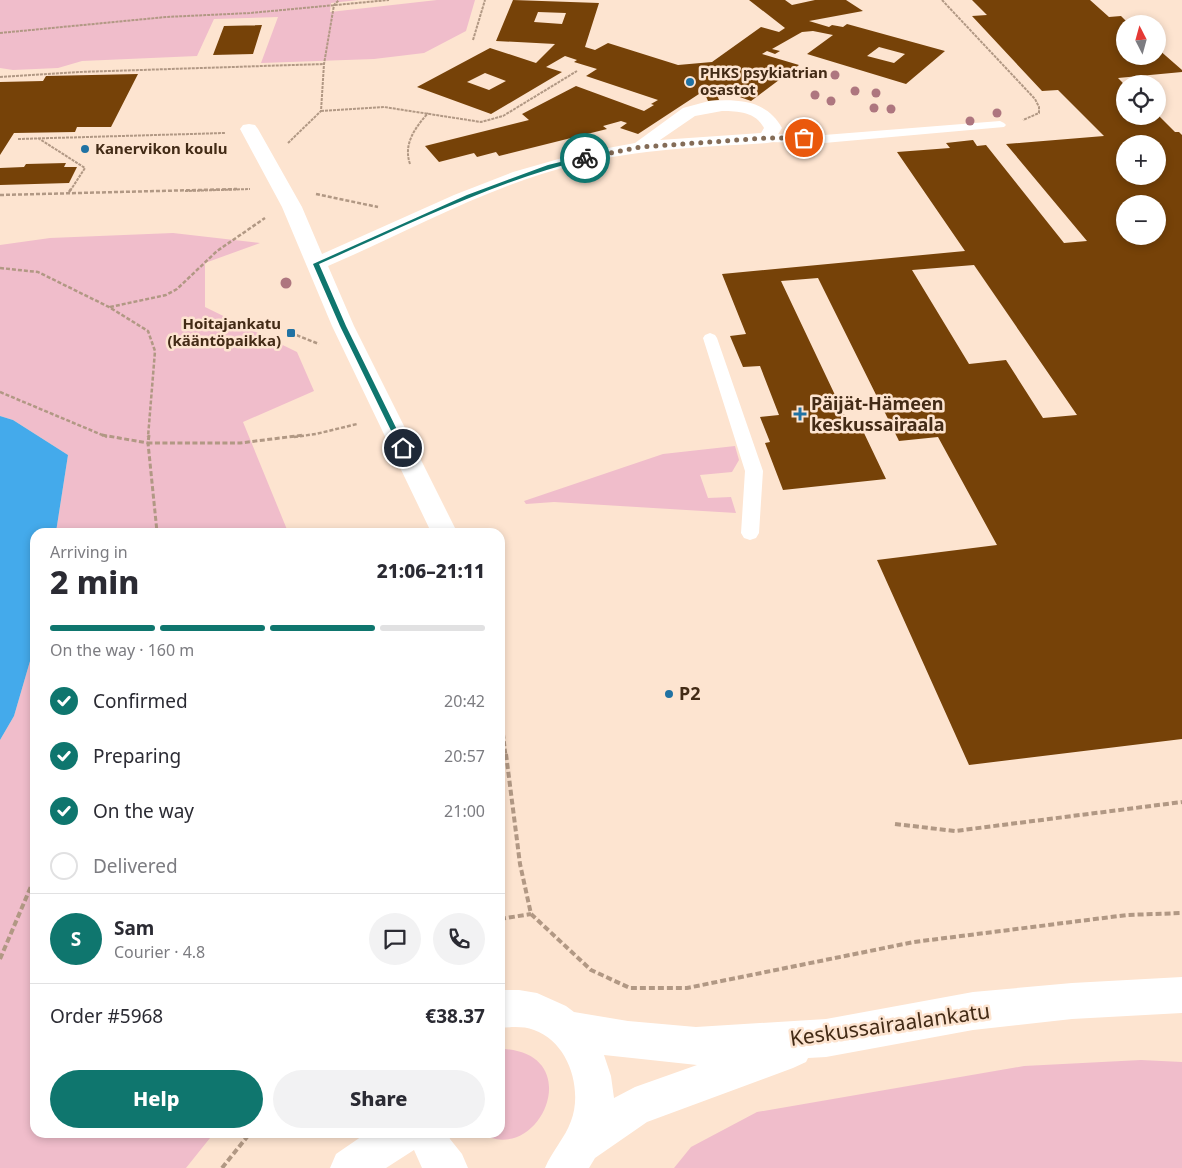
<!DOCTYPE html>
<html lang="en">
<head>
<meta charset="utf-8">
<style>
	body { margin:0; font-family:"Noto Sans",sans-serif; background:#f2f2f3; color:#2b2b33; height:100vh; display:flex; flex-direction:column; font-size:19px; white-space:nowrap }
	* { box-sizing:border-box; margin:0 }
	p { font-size:16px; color:#7c7c81 }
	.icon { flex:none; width:28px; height:28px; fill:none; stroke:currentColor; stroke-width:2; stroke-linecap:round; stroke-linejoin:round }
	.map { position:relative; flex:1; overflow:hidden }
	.side { position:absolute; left:30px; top:528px; width:475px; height:610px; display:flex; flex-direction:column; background:#fff; border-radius:15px; box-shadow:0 2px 8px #0003 }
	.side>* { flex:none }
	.needle { width:32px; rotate:354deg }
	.buttons { position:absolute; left:1116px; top:15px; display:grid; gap:10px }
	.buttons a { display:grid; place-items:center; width:50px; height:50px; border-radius:50%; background:#fff; box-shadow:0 2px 8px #0003; font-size:25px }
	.pin { position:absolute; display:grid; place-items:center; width:42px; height:42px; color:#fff; margin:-21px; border:2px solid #fff; border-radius:50%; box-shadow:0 1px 5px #0007 }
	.courier { position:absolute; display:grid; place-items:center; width:50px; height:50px; margin:-25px; border:4px solid #0f766e; border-radius:50%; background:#fff; color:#222; box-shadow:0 1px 6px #0007 }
	.head em { font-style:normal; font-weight:800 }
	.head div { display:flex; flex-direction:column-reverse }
	.head { display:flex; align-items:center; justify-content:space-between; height:85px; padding:0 20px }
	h1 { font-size:32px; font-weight:800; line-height:38px }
	.bar { display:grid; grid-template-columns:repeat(4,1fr); gap:8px 5px; align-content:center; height:60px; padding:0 20px }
	.bar i { height:6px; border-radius:4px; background:#e1e1e2 }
	.bar .current { background:#0f766e }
	.bar p { grid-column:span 4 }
	.line { display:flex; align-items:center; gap:12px; padding:0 20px; border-top:1px solid #e1e1e2 }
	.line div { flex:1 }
	.round { display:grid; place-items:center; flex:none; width:52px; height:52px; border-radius:26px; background:#f2f2f3 }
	ol { padding:0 20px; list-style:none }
	li { display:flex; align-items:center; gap:15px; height:55px }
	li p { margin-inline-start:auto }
	li .icon { padding:5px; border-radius:50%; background:#0f766e; color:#fff; stroke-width:4 }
	li:last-child { color:#7c7c81 }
	li i { width:28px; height:28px; border:2px solid #e1e1e2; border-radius:50% }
	.cta { display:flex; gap:10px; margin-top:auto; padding:10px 20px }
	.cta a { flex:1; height:58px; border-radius:30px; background:#0f766e; color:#fff; font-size:20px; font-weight:800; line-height:58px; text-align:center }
	.cta a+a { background:#f2f2f3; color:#2b2b33 }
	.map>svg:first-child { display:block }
	.green { fill:#f0bdcb }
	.water { fill:#44aaeb }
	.building { fill:#764208; fill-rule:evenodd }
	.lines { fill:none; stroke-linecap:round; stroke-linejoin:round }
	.path-far3 { stroke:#b19884; stroke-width:2; stroke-dasharray:3 1; stroke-linecap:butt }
	.path-far2 { stroke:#b19884; stroke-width:2.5; stroke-dasharray:4 2; stroke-linecap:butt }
	.path-far1 { stroke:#b19884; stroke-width:3; stroke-dasharray:5 2.5; stroke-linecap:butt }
	.path { stroke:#b19884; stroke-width:4; stroke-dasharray:6 3; stroke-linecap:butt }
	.lane { fill:#fff; fill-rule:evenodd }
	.street { fill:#fff; fill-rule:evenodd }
	.secondary { fill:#fff; fill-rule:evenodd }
	.tree { fill:#ae767f }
	.route { fill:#0f766e }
	.done { stroke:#846c57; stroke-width:5; stroke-dasharray:0 9 }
	.poi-dot { fill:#2072a3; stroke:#fde4d0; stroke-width:2 }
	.labels { text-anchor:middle; stroke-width:5; stroke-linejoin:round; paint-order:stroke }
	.far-poi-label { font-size:15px; font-weight:bold; fill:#432b16; stroke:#fde4d0; text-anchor:start }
	.poi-label { font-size:18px; font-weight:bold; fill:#432b16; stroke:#fde4d0; text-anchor:start }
	.near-street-label { font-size:21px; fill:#432b16; stroke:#fde4d0 }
</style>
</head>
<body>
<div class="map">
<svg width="1182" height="1168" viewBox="0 0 1182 1168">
	<rect width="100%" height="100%" fill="#fde4d0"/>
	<path class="green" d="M0 0H358L331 3 330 12 437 0H475L466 31 424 53 374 59 261 63 278 17 214 19 197 56 82 61 58 68 13 70 0 68Z
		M173 233 260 243 205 263V307L297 352 314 391 243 422 288 532H56L68 455 13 420 0 416V245L50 238Z
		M735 446 739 460 732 472 700 475 708 498 731 497 736 513 554 502 526 504 524 501 663 454Z
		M35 644V1132L214 1133 186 1168H0V740L14 716Z
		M504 1049C589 1055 538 1168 480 1133L500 1132V1050Z
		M1141 1060 1182 1062V1168H674L691 1147 757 1112 1024 1066Z"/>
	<path class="water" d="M0 416 13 420 68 455 56 532H35V644L14 716 0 740Z"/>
	<path class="building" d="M513 0 599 3 585 47 595 50 608 43 678 65 712 62 761 27 779 32 785 28 749 0H785L792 5 815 0H846L863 11 809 21 829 27 832 25 843 27 847 24 945 51 906 84 807 54 833 35 813 31 802 32 772 49 780 51 775 54 767 51 762 54 799 65 751 101 723 91 716 92 719 100 708 101 704 92H702L638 134 620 128 627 123 621 121 603 126 607 129 499 156 496 152 477 157 474 153 439 162 425 146 529 120 522 114 576 86 644 111 654 105 651 104 658 100 586 76 597 69 574 62 577 60 565 56 546 67 562 72 491 114 417 87 490 48 536 63 555 44 496 41ZM538 12 566 13 562 24 534 22ZM879 47 905 54 894 63 867 56ZM485 73 506 81 489 90 467 82Z
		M972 0H1090L1109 17 1121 16 1129 24H1125V56H1158V49L1182 70V72L1118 78 1125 85V116H1159L1175 132H1179L1182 135V739L969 765 877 560 997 545 938 437 899 441 818 278 781 281 853 433H864L886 479 783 490 765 443 770 442 760 417 779 415 760 366 743 367 730 336 746 334 722 274 965 251 897 152 950 148 946 143 973 140 977 146 986 145 1064 243 1087 241 1006 144 1104 136 1058 90 1042 91 972 16 987 15ZM1125 144H1158V176H1125ZM1125 204H1158V236H1125ZM974 265 1077 415 1043 418 1006 360 969 364 912 270Z
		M262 25 253 54 213 55 224 26Z
		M138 74 111 127H77L75 132 14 133 0 155V82L43 81 46 76Z
		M66 163 64 167H77L69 183 0 185V168L24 167 26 164Z"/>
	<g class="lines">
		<path class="path-far3" d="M942 0 1035 99 1039 107V113L1023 120
			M0 33 166 17 250 13 389 0
			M473 40 485 0
			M0 77 79 72 324 64
			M321 111 384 107 481 122 503 116 577 71
			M38 138 85 168 70 191
			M18 139 225 133
			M288 143 321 111 324 64 334 5 339 0
			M410 164C403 144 415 128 428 113
			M185 191 250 189"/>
		<path class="path-far2" d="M69 192 71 189
			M316 194 378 207
			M0 195 237 189
			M0 268 38 272 109 307 148 331 155 351 148 437
			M110 307 166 295 177 289 217 251 265 218
			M291 333 319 344
			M0 392 107 437
			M294 437 316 434 357 424"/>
		<path class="path-far1" d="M102 435 148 443 157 532
			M149 435 148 443H240L304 435
			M500 704 506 756"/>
		<path class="path" d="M506 754 520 864 531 914 591 970 630 988H687L914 942 1127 915 1182 913
			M895 824 955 831 1182 802
			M500 919 531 914
			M0 959 35 877
			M222 1168 251 1132"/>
		<path class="lane" d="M1000 121 1004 123 1006 125 1004 127 824 143 767 142 761 138 767 134 824 135Z
			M710 333 715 335 717 338 763 471 759 533 756 538 750 540 744 538 741 533 745 471 703 338 705 335Z"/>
		<path class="street" d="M709 101C738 99 767 100 782 128L773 142 767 143C704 147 639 149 578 164 490 185 410 231 328 266L354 326 457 532H431L332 326 282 207 240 129 243 125 249 124 255 125 258 129 302 207 322 254 454 195 513 172 576 154 635 143 683 108ZM722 111C738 111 756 112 764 128L761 133 660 140 695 116Z"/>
		<path class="secondary" d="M1182 977V1013L1072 1019 973 1030 826 1057 808 1058 806 1062 793 1068 647 1122 595 1158 589 1168H545C552 1151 565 1138 571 1121 583 1090 569 1042 534 1030 523 1026 512 1027 500 1028V990H519L537 993 566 1006 574 1012 628 1021 696 1027 826 1019 973 992 1072 983ZM604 1055 697 1065 635 1087 614 1098 611 1076Z
			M368 1132H448L450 1139 462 1154 468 1168H422L414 1150 386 1168H330L336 1154Z"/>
	</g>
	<g class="tree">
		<circle cx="835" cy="75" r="4.5"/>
		<circle cx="855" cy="91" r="4.5"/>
		<circle cx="876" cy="93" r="4.5"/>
		<circle cx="815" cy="95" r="4.5"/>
		<circle cx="831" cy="101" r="4.5"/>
		<circle cx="874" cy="108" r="4.5"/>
		<circle cx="891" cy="109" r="4.5"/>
		<circle cx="997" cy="113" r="4.5"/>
		<circle cx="970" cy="121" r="4.5"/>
		<circle cx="286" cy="283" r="5.5"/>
	</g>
	<path class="route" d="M585 156 586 159C493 182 406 226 319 264L346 326 406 448 400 449 340 326 313 264 467 195 548 165Z"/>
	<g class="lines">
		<path class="done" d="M585 158 641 147 766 138H804"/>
	</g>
	<g class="poi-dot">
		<circle cx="690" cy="82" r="5"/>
		<circle cx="85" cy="149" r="5"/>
		<rect x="286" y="328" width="10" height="10" rx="2.5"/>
		<path d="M797.5 406.5h5v5h5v5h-5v5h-5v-5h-5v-5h5z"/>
		<circle cx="669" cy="694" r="5"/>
	</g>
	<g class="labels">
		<g class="far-poi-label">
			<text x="700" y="78">PHKS psykiatrian<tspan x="700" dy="17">osastot</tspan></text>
			<text x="95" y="154">Kanervikon koulu</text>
			<text x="281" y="329" text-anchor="end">Hoitajankatu<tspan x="281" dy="17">(kääntöpaikka)</tspan></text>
		</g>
		<g class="poi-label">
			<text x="811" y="410">Päijät-Hämeen<tspan x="811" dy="21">keskussairaala</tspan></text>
			<text x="679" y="700">P2</text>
		</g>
		<g class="near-street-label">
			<text transform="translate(890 1025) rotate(-8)" y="7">Keskussairaalankatu</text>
		</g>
	</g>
</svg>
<div class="buttons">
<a><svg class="needle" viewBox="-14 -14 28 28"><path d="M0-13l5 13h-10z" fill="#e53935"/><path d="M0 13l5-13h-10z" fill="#7c7c81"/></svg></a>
<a><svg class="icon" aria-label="locate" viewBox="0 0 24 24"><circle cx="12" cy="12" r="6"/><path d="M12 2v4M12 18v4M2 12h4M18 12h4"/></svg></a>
<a>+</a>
<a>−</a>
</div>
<div class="pin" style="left:804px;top:138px;background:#ea580c"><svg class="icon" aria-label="bag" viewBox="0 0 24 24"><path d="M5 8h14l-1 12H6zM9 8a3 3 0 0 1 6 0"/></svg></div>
<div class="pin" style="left:403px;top:448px;background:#1f2937"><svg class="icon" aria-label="home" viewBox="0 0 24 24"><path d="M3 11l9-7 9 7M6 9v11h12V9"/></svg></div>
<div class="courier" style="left:585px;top:158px"><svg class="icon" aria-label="bike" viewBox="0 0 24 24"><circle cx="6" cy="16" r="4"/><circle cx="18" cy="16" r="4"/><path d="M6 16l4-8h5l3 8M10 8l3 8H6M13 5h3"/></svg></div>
<section class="side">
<div class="head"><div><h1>2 min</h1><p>Arriving in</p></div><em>21:06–21:11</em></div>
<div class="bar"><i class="current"></i><i class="current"></i><i class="current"></i><i></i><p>On the way · 160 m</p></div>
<ol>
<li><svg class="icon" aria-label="check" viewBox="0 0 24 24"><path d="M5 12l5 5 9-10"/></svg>Confirmed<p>20:42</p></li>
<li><svg class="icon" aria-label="check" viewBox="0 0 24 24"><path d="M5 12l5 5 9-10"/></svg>Preparing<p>20:57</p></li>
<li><svg class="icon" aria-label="check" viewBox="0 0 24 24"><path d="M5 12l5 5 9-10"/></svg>On the way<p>21:00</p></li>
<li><i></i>Delivered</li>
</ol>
<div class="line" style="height:90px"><b class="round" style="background:#0f766e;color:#fff">S</b><div><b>Sam</b><p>Courier · 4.8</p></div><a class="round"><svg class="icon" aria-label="chat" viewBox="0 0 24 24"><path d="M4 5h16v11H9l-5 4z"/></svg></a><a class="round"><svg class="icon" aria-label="phone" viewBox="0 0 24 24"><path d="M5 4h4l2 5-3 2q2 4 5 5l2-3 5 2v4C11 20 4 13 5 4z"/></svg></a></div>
<div class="line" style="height:65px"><div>Order #5968</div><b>€38.37</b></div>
<div class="cta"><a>Help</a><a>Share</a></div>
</section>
</div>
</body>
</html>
